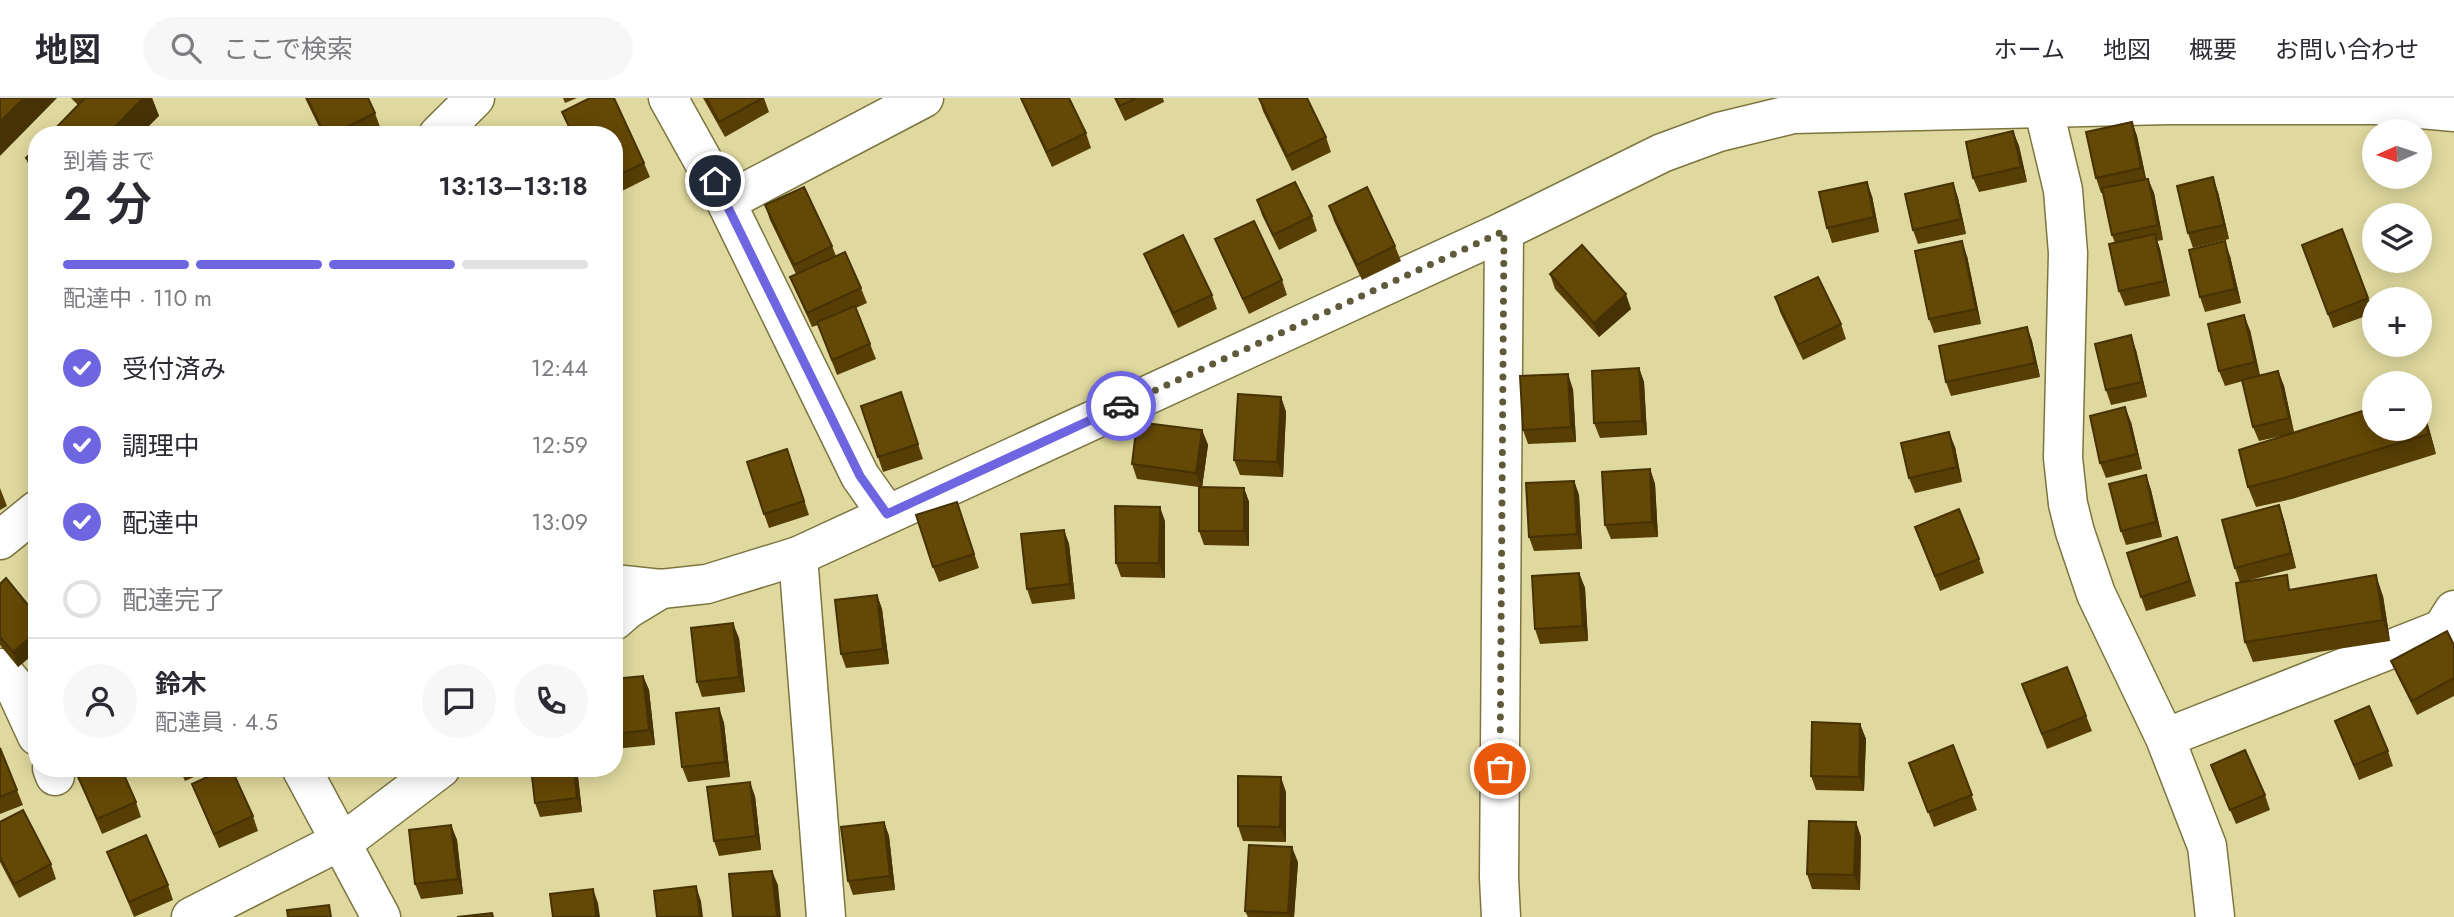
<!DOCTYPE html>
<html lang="ja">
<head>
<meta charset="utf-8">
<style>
	body { margin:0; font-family:Jost,"Noto Sans JP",sans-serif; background:#f7f7f7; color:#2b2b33; height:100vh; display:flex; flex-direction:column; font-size:26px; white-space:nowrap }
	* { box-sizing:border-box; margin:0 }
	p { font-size:23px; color:#7c7c81 }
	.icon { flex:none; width:38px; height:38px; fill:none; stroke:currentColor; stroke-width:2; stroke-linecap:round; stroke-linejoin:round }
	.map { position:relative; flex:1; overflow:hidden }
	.drawer { position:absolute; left:28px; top:28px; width:595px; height:651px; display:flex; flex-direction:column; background:#fff; border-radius:28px; box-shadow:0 4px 18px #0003 }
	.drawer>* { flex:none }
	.needle { width:46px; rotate:267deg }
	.tools { position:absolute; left:2362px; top:21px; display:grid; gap:14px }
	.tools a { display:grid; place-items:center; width:70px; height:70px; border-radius:50%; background:#fff; box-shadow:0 4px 18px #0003; font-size:35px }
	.pin { position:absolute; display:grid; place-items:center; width:60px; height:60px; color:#fff; margin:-30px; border:4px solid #fff; border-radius:50%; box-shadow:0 2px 7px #0007 }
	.courier { position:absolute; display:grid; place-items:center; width:70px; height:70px; margin:-35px; border:5px solid #6e66e0; border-radius:50%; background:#fff; color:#222; box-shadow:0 2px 9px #0007 }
	.headline em { font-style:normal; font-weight:600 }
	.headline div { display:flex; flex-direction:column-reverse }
	.headline { display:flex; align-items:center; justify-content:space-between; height:119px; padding:0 35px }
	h1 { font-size:46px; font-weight:600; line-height:52px }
	.bar { display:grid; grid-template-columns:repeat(4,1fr); gap:10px 7px; align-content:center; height:84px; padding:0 35px }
	.bar i { height:9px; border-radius:5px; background:#e1e1e2 }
	.bar .on { background:#6e66e0 }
	.bar p { grid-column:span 4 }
	.line { display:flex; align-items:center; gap:18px; padding:0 35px; border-top:2px solid #e1e1e2 }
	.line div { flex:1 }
	.round { display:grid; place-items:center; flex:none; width:74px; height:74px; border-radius:37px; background:#f7f7f7 }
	ol { padding:0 35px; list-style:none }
	li { display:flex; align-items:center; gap:21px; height:77px }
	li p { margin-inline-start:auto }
	li .icon { padding:7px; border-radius:50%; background:#6e66e0; color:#fff; stroke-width:4 }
	li:last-child { color:#7c7c81 }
	li i { width:38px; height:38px; border:4px solid #e1e1e2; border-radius:50% }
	header { display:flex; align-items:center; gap:42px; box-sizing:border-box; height:98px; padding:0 35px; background:#fff; border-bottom:2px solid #e1e1e2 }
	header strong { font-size:33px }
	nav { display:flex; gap:38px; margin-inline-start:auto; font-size:24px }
	.search { width:490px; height:63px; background:#f7f7f7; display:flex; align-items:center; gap:18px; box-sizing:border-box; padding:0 24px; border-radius:38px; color:#7c7c81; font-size:26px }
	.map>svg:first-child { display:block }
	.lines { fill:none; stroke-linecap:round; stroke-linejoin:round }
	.street-casing { stroke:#7c753f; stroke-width:41 }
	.secondary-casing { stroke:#7c753f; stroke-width:41 }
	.street { stroke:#fff; stroke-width:38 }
	.secondary { stroke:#fff; stroke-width:38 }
	.wall { fill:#563e04 }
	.shaded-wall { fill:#463204 }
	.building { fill:#644805; stroke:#463204; stroke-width:2 }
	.done { stroke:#5f5a39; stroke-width:7; stroke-dasharray:0 12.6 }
	.route { stroke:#6e66e0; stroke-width:9 }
</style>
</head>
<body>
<header>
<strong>地図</strong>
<div class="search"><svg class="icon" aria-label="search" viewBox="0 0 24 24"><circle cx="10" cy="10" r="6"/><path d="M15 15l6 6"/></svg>ここで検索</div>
<nav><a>ホーム</a><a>地図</a><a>概要</a><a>お問い合わせ</a></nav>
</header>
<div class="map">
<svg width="2454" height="819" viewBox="0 0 2454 819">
	<rect width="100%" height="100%" fill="#e0d99f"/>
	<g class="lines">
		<defs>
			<path id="street" d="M668 0 726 104 860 378 887 416
				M2041 0 2063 92 2068 155 2063 360 2068 406 2075 434 2096 496 2165 640 2207 748 2215 819
				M438 37 475 0
				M726 104 924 0
				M798 458 826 819
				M614 523 628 511 661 491
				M0 570 13 586 37 638
				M2165 640 2442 531 2454 512
				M52 670 55 678
				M301 670 381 819
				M191 819 354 736 441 670
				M1501 819 1499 780 1504 133"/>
			<path id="secondary" d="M0 442 37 412
				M614 486 661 491 707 486 798 458 1504 133 1662 55 1719 34 1793 16 2169 7H2376L2454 14"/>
		</defs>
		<use href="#street" class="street-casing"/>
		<use href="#secondary" class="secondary-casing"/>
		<use href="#street" class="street"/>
		<use href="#secondary" class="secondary"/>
	</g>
	<path class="wall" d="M71 0H152L159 18 78 7Z
		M305 0H368L375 15 380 29 366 37H323Z
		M563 0H577L565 5Z
		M590 0H614L644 65 650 79 614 97V37H572L562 14Z
		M703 0H764L769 14 725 39Z
		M1020 0H1069L1086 35 1091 50 1052 69Z
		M1114 0H1163L1164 4 1125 23Z
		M1259 0 1326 39 1331 54 1292 73 1263 13Z
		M2132 24 2137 38 2146 81H2148L2154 95 2163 142 2157 143 2160 151 2170 198 2125 208 2119 193 2115 145 2112 137 2103 95H2101L2096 80Z
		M2013 33 2019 48 2027 84 1979 94 1973 80Z
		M37 49V87L35 85 26 60Z
		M1953 85 1958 100 1966 136 1918 146 1913 132Z
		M2218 94 2229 141 2193 150 2188 135Z
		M1872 98 1879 134 1832 145 1827 130Z
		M1257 102 1312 118 1317 133 1279 152 1262 117Z
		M765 107 832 148 836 158 861 190 867 205 856 210 876 261 837 277 818 227 812 229 796 193 790 179 796 176 770 122Z
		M1329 108 1395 148 1401 163 1362 182 1334 123Z
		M2342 131 2374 215 2333 230 2302 147Z
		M1215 141 1282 182 1287 197 1249 216 1221 156Z
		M1144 156 1212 197 1217 211 1178 230 1150 171Z
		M1967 158 1981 226 1934 235 1929 221Z
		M2230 158 2241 205 2205 214 2200 199Z
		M1550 176 1631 211 1599 239 1555 191Z
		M1775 199 1841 226 1846 241 1803 262 1780 214Z
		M2027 229 2032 243 2040 279 1951 298 1946 284Z
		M2250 232 2260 277 2278 273 2284 288 2294 334 2420 331V302L2425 316 2436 356 2292 401 2256 409 2248 389 2286 337 2259 343 2253 329 2243 283 2225 288 2219 273Z
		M2136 252 2147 299 2111 307 2106 292Z
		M1639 270 1644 284 1647 337 1600 340 1594 325Z
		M1573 291 1576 344 1528 346 1523 332Z
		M901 294 923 361 883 374 878 359Z
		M1281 299 1286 314 1283 379 1240 377 1234 362Z
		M2131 324 2142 371 2106 380 2100 365Z
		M1202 332 1208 347 1202 389 1244 390 1249 404V448L1204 447 1199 433V389L1137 381 1132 366Z
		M1955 349 1962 384 1915 395 1909 380Z
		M792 365 809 417 769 430 764 416Z
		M1650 371 1655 386 1658 439 1611 441 1605 427Z
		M2146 377 2151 392 2162 439 2126 447 2121 433Z
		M1574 383 1579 397 1582 451 1534 453 1529 439Z
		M0 390 7 408 0 412Z
		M2279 407 2284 422 2296 470 2243 484 2292 491 2383 498 2390 543 2253 564 2245 544 2240 485 2235 470Z
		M962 419 979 470 939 484 933 469Z
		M1165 423V480L1121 479 1116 465Z
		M1915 429 1979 461 1984 475 1940 493Z
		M1064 432 1069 446 1075 501 1032 506 1027 491Z
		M2177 439 2196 498 2146 513 2141 499Z
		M1579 475 1585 490 1588 543 1540 546 1535 531Z
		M0 486 37 518V553L18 569 0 547Z
		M877 497 882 511 889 566 846 570 841 556Z
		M739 540 745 594 702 599 697 584Z
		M2454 547V598L2417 617 2397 577 2391 563Z
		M2067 569 2092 633 2047 651 2022 586Z
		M643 578 649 592 655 647 614 651V581Z
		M719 610 724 625 730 679 688 684 682 669Z
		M2335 623 2388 653 2393 668 2359 682Z
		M1860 626 1866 641 1864 693 1816 692 1811 678Z
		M1953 647 1977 712 1934 729 1909 665Z
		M0 650 23 707 0 716Z
		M2211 667 2265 697 2270 712 2236 726Z
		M179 670H214L185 683Z
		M531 670H577L582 714 540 719 535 705Z
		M75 672 136 704 141 719 102 736Z
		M192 686 253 718 258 733 219 750Z
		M1286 694V744L1243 743 1238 728Z
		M755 698 761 752 719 758 714 743Z
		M0 724 51 766 56 781 19 800 0 764Z
		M884 724 889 738 895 792 853 797 848 783Z
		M1856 724 1861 739 1860 792 1812 791 1807 776Z
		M451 727 457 742 463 796 421 801 415 786Z
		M107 754 168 787 173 802 134 819Z
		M1298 764 1294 819H1248L1245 813Z"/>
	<path class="shaded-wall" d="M24 0H57L0 58V24Z
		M143 0H152L159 18 140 37H107Z
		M2132 24 2137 38 2147 85 2141 70Z
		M2013 33 2019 48 2027 84 2021 69Z
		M2213 79 2218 94 2229 141 2224 127Z
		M2148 81 2154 95 2163 142 2158 127Z
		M1867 84 1872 98 1879 134 1874 119Z
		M1953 85 1958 100 1966 136 1961 121Z
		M2155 136 2160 151 2170 198 2165 183Z
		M1962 143 1967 158 1981 226 1976 211Z
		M2225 143 2230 158 2241 205 2235 191Z
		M1626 196 1631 211 1599 239 1594 225Z
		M2244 217 2250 232 2260 279 2255 264Z
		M2027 229 2032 243 2040 279 2035 265Z
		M2131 237 2136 252 2147 299 2142 284Z
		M1639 270 1644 284 1647 337 1642 323Z
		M2278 273 2284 288 2294 335 2289 320Z
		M1568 276 1573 291 1576 344 1571 329Z
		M1281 299 1286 314 1283 379 1277 364Z
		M2420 302 2425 316 2436 356 2429 336Z
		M2125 309 2131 324 2142 371 2137 356Z
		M1202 332 1208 347 1202 390 1196 375Z
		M1949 334 1955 349 1962 384 1957 369Z
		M1650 371 1655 386 1658 439 1652 424Z
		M2146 377 2151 392 2162 439 2156 424Z
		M1574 383 1579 397 1582 451 1577 436Z
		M1244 390 1249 404V448L1244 433Z
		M2279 407 2284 422 2296 470 2291 455Z
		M1160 409 1165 423V480L1159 465Z
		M1064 432 1069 446 1075 501 1070 486Z
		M1579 475 1585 490 1588 543 1583 528Z
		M2376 477 2383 498 2390 543 2383 522Z
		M877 497 882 511 889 566 883 551Z
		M733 525 739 540 745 594 739 579Z
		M37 534V553L18 569 13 554Z
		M643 578 649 592 655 647 649 632Z
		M719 610 724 625 730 679 725 664Z
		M1860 626 1866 641 1864 693 1859 679Z
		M574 670H577L582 714 577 700Z
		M1281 679 1286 694V744L1280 729Z
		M750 684 755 698 761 752 756 738Z
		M884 724 889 738 895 792 890 778Z
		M1856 724 1861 739 1860 792 1854 777Z
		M451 727 457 742 463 796 458 781Z
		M1292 749 1298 764 1294 819H1290L1288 815Z
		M772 773 778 787 781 819H777Z
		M696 788 701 803 703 819H700Z
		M593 791 598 805 600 819H596Z"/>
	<path class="building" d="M0 0H24L0 24Z
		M85 0H143L107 37H49Z
		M307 0H368L375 15 331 37H325Z
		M590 0H614L644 65 614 79V37H573L562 14Z
		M706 0H763L719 24Z
		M1021 0H1069L1086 35 1047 54Z
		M1116 0H1136L1120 8Z
		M1259 0H1307L1326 39 1287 58Z
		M2132 24 2141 70 2096 80 2086 34Z
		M2013 33 2021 69 1973 80 1966 44Z
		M37 49V71L26 60Z
		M2213 79 2224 127 2188 135 2177 88Z
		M2148 81 2158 127 2112 137 2102 90Z
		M1295 84 1312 118 1273 137 1257 102Z
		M1867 84 1874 119 1827 130 1819 94Z
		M1953 85 1961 121 1913 132 1905 96Z
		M804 89 832 148 794 167 765 107Z
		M1367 89 1395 148 1357 167 1329 108Z
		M1254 123 1282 182 1243 201 1215 141Z
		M2342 131 2368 200 2328 216 2302 147Z
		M2155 136 2165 183 2119 193 2109 146Z
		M1183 137 1212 197 1173 215 1144 156Z
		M1962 143 1976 211 1929 221 1915 153Z
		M2225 143 2235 191 2200 199 2189 152Z
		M1582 147 1626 196 1594 225 1550 176Z
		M845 154 861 190 807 215 790 179Z
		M1818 179 1841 226 1798 247 1775 199Z
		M855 208 870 246 832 262 817 224Z
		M2244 217 2255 264 2219 273 2208 226Z
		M2027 229 2035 265 1946 284 1939 248Z
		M2131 237 2142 284 2106 292 2095 246Z
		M1639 270 1642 323 1594 325 1592 273Z
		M2278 273 2289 320 2253 329 2242 282Z
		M1568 276 1571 329 1523 332 1520 278Z
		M901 294 918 346 878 359 861 308Z
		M1238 296 1281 299 1277 364 1234 362Z
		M2420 305 2429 336 2284 380 2248 389 2239 352 2375 309V331H2420Z
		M2125 309 2137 356 2100 365 2090 318Z
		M1137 324 1202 332 1196 375 1132 366Z
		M1949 334 1957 369 1909 380 1901 345Z
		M787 351 804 403 764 416 747 364Z
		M1650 371 1652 424 1605 427 1602 374Z
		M2146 377 2156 424 2121 433 2109 386Z
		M1574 383 1577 436 1529 439 1526 385Z
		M1199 389 1244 390V433H1199Z
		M957 404 974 456 933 469 916 417Z
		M2279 407 2291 455 2235 470 2222 422Z
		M1115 408 1160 409 1159 465H1116Z
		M1959 411 1979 461 1935 478 1915 429Z
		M1064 432 1070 486 1027 491 1021 436Z
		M2177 439 2190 483 2141 499 2127 455Z
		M1579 475 1583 528 1535 531 1532 478Z
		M2287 477 2289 492 2376 477 2383 522 2245 544 2236 485Z
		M6 480 37 518V534L13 554 0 539V486Z
		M877 497 883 551 841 556 835 502Z
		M733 525 739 579 697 584 691 530Z
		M2447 533 2454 547V580L2412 603 2391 563Z
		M2067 569 2086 618 2042 636 2022 586Z
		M643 578 649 632 614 636V581Z
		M37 582V601L30 585Z
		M2369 608 2388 653 2354 667 2335 623Z
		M719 610 725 664 682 669 676 615Z
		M1812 624 1860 626 1859 679 1811 678Z
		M1953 647 1972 697 1928 714 1909 665Z
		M0 650 17 692 0 699Z
		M2245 652 2265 697 2230 712 2211 667Z
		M78 670H121L136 704 97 721 75 672Z
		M227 670H231L253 718 214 736 192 686Z
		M531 670H574L577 700 535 705Z
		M1238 678 1281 679 1280 729 1238 728Z
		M750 684 756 738 714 743 707 689Z
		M23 712 51 766 14 786 0 759V724Z
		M1809 723 1856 724 1854 777 1807 776Z
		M884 724 890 778 848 783 841 729Z
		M451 727 458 781 415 786 409 732Z
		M146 737 168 787 129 804 107 754Z
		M1249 747 1292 749 1288 815 1245 813Z
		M772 773 777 819H733L729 776Z
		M696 788 700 819H657L654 793Z
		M593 791 596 819H553L550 796Z
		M329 807 331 819H288L287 812Z
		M492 815 493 819H457Z"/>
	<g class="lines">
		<path class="done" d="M1121 308 1504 133 1500 671"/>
		<path class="route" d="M715 83 860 378 887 416 1121 308"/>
	</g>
</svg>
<div class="tools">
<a><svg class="needle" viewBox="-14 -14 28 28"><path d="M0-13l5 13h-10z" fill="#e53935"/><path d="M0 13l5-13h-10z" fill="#7c7c81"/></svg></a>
<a><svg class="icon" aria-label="layers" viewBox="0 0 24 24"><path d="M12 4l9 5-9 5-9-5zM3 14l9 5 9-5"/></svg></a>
<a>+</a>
<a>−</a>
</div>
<div class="pin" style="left:1500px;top:671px;background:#ea580c"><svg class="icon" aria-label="bag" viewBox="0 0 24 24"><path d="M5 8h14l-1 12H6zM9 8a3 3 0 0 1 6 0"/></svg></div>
<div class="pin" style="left:715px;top:83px;background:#1f2937"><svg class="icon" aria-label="home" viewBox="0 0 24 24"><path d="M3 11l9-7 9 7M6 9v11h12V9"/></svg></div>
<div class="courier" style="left:1121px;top:308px"><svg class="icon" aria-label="car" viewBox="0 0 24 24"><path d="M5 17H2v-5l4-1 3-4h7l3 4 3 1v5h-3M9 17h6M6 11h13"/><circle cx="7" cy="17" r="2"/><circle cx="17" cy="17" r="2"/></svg></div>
<section class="drawer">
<div class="headline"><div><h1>2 分</h1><p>到着まで</p></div><em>13:13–13:18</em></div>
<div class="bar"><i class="on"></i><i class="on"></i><i class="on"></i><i></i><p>配達中 · 110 m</p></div>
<ol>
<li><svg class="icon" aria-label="check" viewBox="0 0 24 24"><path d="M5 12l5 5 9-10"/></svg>受付済み<p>12:44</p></li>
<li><svg class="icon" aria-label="check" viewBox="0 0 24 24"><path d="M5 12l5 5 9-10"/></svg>調理中<p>12:59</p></li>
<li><svg class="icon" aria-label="check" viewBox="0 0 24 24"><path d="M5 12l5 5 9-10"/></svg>配達中<p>13:09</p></li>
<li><i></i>配達完了</li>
</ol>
<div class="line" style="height:126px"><a class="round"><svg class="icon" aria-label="person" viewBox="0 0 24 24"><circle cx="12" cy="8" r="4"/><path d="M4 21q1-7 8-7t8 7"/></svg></a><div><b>鈴木</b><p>配達員 · 4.5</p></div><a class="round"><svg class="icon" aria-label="chat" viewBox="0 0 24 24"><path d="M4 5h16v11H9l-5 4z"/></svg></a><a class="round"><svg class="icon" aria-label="phone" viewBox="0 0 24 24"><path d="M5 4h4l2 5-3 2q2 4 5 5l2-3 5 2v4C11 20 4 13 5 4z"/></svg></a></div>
</section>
</div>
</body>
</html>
